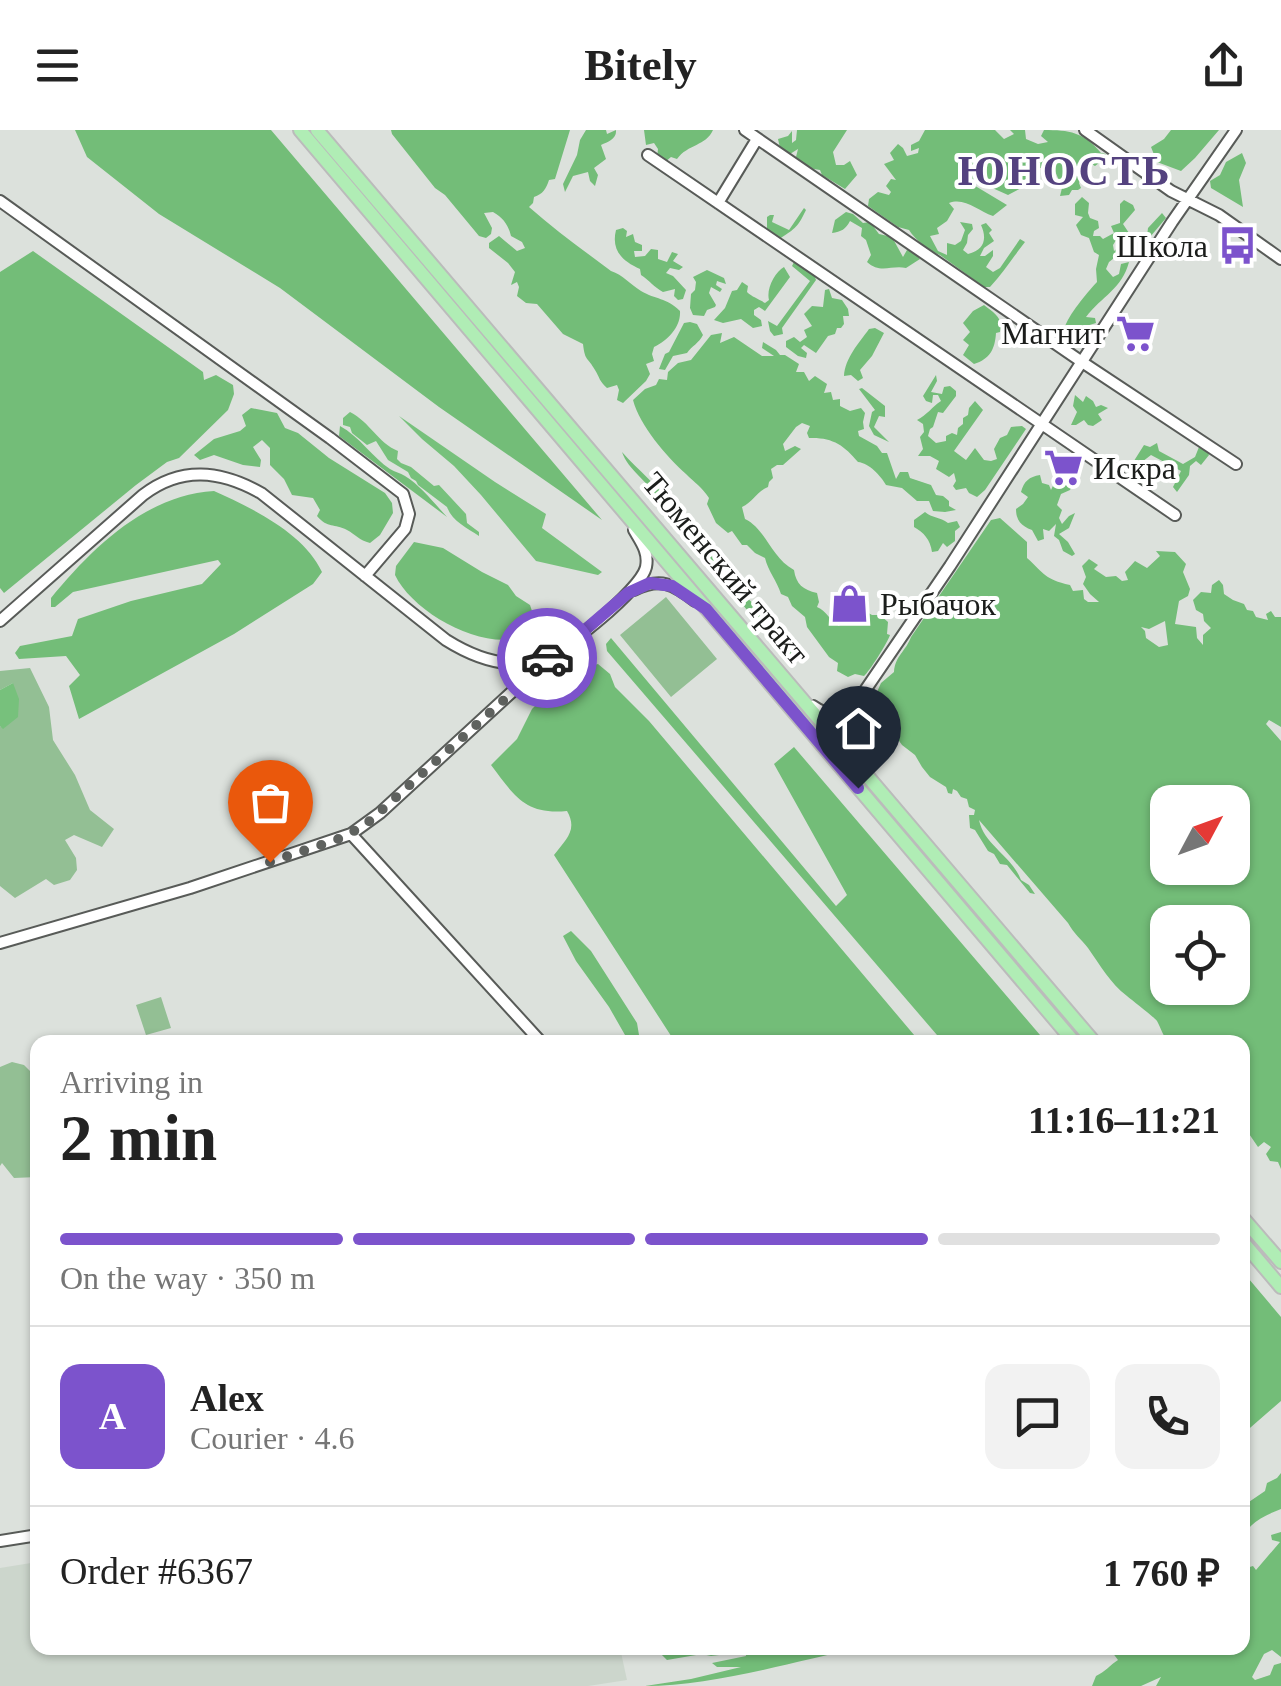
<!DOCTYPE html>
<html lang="en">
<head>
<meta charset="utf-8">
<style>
	body { margin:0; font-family:"Times New Roman",serif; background:#f2f2f2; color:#222; height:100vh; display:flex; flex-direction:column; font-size:38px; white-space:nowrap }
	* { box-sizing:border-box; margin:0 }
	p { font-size:32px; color:#767676 }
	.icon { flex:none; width:55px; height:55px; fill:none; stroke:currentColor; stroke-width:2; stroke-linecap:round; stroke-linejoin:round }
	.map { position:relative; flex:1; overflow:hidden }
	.sheet { position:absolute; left:30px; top:905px; width:1220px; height:620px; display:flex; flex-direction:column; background:#fff; border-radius:20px; box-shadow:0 2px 8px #0004 }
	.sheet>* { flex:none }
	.needle { width:65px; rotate:49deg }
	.fabs { position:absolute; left:1150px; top:655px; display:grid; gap:20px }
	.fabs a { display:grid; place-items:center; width:100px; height:100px; border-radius:20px; background:#fff; box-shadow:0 2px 8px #0004; font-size:50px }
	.pin { position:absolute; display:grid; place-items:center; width:85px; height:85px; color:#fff; margin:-102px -42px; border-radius:50% 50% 50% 0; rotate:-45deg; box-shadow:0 0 10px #0007 }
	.pin .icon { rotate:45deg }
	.courier { position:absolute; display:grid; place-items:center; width:100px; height:100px; margin:-50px; border:8px solid #7c53cc; border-radius:50%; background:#fff; color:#222; box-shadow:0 2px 12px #0007 }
	.summary em { font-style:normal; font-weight:800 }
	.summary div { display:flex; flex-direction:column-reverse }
	.summary { display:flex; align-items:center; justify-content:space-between; height:170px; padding:0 30px }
	h1 { font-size:65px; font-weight:800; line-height:75px }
	.bar { display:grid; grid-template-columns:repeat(4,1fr); gap:15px 10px; align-content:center; height:120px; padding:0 30px }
	.bar i { height:12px; border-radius:8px; background:#e0e0e0 }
	.bar .on { background:#7c53cc }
	.bar p { grid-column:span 4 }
	.line { display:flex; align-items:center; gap:25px; padding:0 30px; border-top:2px solid #e0e0e0 }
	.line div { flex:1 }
	.round { display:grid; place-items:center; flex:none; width:105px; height:105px; border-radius:20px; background:#f2f2f2 }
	header { display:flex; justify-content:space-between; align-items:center; height:130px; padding:0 30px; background:#fff; font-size:45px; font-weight:800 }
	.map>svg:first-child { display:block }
	.built { fill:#ccd6cc }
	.green { fill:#93bf94 }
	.forest { fill:#73bd78; fill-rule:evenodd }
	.water { fill:#77c17c }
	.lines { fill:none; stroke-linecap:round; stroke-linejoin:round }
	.minor-casing { stroke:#585b58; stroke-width:14 }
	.major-casing { stroke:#bbb; stroke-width:16 }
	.minor { stroke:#fff; stroke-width:10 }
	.major { stroke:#b0edb5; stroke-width:12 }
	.done { stroke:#5f625f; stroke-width:10; stroke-dasharray:0 18 }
	.route { stroke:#7c53cc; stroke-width:12 }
	.labels { text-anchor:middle; stroke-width:8; stroke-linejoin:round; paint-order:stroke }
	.poi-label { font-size:32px; fill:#1b1d1b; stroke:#fff; text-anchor:end }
	.street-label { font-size:32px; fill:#1b1d1b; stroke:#fff }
	.district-label { font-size:42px; font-weight:bold; letter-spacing:2.5px; fill:#54427f; stroke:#fff }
</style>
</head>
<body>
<header><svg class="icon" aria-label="menu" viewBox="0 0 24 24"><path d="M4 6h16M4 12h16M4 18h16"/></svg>Bitely<svg class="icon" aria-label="share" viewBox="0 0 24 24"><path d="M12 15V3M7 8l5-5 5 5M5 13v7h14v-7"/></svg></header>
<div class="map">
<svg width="1281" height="1556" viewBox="0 0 1281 1556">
	<rect width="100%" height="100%" fill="#dce1dc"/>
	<path class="built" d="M37 1432 38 1518H620L627 1550 588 1556H0V1438Z"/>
	<path class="green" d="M666 467 717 529 671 567 620 505Z
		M30 538 49 577 53 610 75 645 90 680 114 699 102 717 74 705 65 710 76 728 77 740 70 750 54 755 46 749 15 768 0 756V596L4 598 13 553 0 560V541Z
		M161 867 171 898 146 905 136 875Z
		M12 932 24 935 32 943V968L37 972V1047L14 1048 2 1033 0 1036V937Z"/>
	<path class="forest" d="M75 0H271L602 390 439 277 280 158 159 84 87 27Z
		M391 0H570L555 49 549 50C546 59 543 64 534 67L533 73 529 77C555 100 583 120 611 141 623 145 630 154 641 161 656 170 666 167 680 181 681 197 668 210 654 217L652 224 654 231 646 234 650 244 646 251 623 273 617 270 619 260 617 255 607 258C599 251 600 248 595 240 588 227 585 232 583 214L563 204 537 174 526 173 517 166 519 157 517 152 511 155 515 142 508 133 489 118V113L499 106 517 121 525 118 522 112 511 106C508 94 503 88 493 82L484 83 492 98 491 104 486 108 479 106 445 65 435 58 392 4Z
		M586 0H606L607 4 616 0C617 9 608 12 601 15L606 29 594 38 598 45 595 56 590 51 588 42 573 46 565 62 563 54 577 25 580 10Z
		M644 0H713C706 16 688 14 677 29L671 27 665 32 657 28 658 19 654 13 646 15Z
		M797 0H847L833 22 836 35H844L850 31 857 45 845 59 822 45 820 40 808 38 796 27 798 19 790 24 780 18 778 9 788 6 792 1V13L796 10Z
		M925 0H995L1004 9 1014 4 1010 0H1025L1026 9 1038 14 1048 12 1041 6 1044 0C1069 0 1084 2 1101 23L1106 24 1110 32 1106 39 1101 38 1099 33 1095 36 1084 30 1082 34 1084 44 1079 53 1081 58 1078 60H1072L1069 65 1060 66 1062 58 1053 36 1034 39 1031 46 1024 50 1025 56 1008 65 961 44 962 48 1007 75 993 86C978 81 965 67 949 73L954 79 947 91 937 98 939 104 930 106 938 121 947 125V113L955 115 961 111 965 100 960 92 972 94 973 99 968 105 967 113 963 120 968 124C985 120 987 108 981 95L986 93 992 100 989 103 994 111 984 118 980 126H985L993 120V126L986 137 993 142 1000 138 1020 109 1025 112C1013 127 1004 142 990 157H984L940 125C930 121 915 110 909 100L898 97 868 76 869 69 878 62 889 65 891 62 886 56 891 49 896 50 884 34 894 30 890 23 898 14 903 18 907 26 918 23 919 18 911 21V15L919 11Z
		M1171 0H1219L1195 28 1181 41 1157 32 1151 17 1164 9Z
		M1242 23 1246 33 1239 50 1243 77 1211 58 1210 51 1220 45 1226 32Z
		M1082 67 1089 73 1088 83 1090 88 1098 91 1099 98 1094 101 1093 106H1100L1103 109 1114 103 1111 96 1120 93V74L1124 70 1133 75 1135 80 1123 94 1129 103 1127 109 1118 107 1113 115 1114 121 1122 114 1131 116 1139 108 1147 106 1148 98 1162 83 1166 88 1145 113 1144 121 1138 126 1134 123 1125 127 1118 125 1109 132 1106 139 1113 147 1119 144 1121 134 1129 132C1122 159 1102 166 1086 187L1095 188 1096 193 1083 197 1079 204 1061 212 1056 209V201L1064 199C1069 184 1086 164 1097 152L1096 139 1099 125 1094 122 1089 108 1081 105 1076 95 1083 87 1075 85V74Z
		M804 78 806 80C797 99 794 99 778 110L767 102V87L770 85H774L772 92 789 100Z
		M846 82 853 84 863 93 870 92 879 104 892 107 903 127 907 120 913 121 920 129 906 138C891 135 880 144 867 132L871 125 866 110 861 106 862 98 850 91C846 99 841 102 832 103L835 90Z
		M623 98 627 101 626 107 633 104 635 112 642 115V121H634L635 127 645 126 651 119 658 120V129L667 132 672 122 678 124 673 131 683 137 679 140 670 138 666 143 673 146 686 160 683 169 678 170 674 166 675 159 663 162C655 158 649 150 641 145L640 139C622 131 611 120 616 100Z
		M33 121 203 242 204 250 216 245 233 255 234 264 228 280 179 328 167 332 136 355 4 463 0 458V142Z
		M795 130 813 142 816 150 782 198 783 204 774 206 770 201 768 191 777 196 810 151 792 136Z
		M784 137 790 147 765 181 759 177 754 180V185L761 190 762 196 753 198 741 189 723 193 714 190 725 178 732 161 737 160 742 152 748 156 747 162C752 167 759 169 765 173L769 170C766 159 775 142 784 137Z
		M707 140 724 148 726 154 717 151 716 155 722 159 720 162 711 157 709 163 716 175 715 177 707 180 704 186 693 185 690 178 691 164 695 160 696 152 693 147Z
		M829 159 832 168 842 170 848 179 849 186H843L844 194 841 198H837L835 204 828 206 816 223 804 215 801 218 807 223 806 228 798 226 786 217V211L794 207 800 212 807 207 804 200 812 196 804 184 812 176 823 177 825 160Z
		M984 175C994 183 1004 188 1000 202L996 203C995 219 990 229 974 234L963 225 969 215 963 210 970 202 963 193 973 181Z
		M690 192 697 194 703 205C699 213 692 216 687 223L673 226 665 240 659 239 665 224 669 222 684 193Z
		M875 198 884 203 872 226 860 240 863 248 858 251 851 245 844 246C845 228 859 213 869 199Z
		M722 203 720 213 734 207 762 226H774L762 218 763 212 776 220 780 225H785L799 234 796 242H804L809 251 815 246 827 254 824 263 831 262 833 270 840 269V276L850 281 861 278 865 283 863 292 864 299 858 301 859 306 877 316 882 323H887L896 349 900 342H908L910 348 931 355 936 365 943 366 949 371V376L956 380 945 382 933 381 929 371H917L902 358 886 355C881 346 869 333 858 332 844 315 832 307 809 308L807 303 810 296 802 293 796 297 783 314 785 321 795 316 801 319 783 335H777L771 339 773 348 769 352 768 357C757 361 753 372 742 377L745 389C766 399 771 428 794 440 796 454 803 460 817 463L819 472 817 477C827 481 830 491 839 496L851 481 869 470 865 481 872 485H880L888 492 887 504 890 505C888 512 869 542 864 546L855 544 848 547 837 541 838 533 829 527 807 497 805 487 792 476 788 467 781 464C777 451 768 441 765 428L755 423 747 415H742L732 401 728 403 716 393 707 374 709 368C702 357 695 353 686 344 666 326 640 296 633 270L645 259 656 255 659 249 667 250 668 242 678 233 691 230 711 205Z
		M936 245 937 251 931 262 942 264 944 257 950 256 956 261V266L943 283 938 282 933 297 930 299 928 306 936 313 946 311V306L952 303 957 305 958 298 963 294V288L968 285 969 278 975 271 983 280 954 321 966 330 975 318 984 330 991 331 997 329 994 319 1000 308 1007 305 1011 297 1022 296 1026 299 985 360 977 367 969 363 966 358 956 360 953 356 956 351 954 343 949 347 936 339 939 331 930 326H918L923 319 920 307 924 302 923 294 917 290C927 285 932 277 941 271L938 265H933L932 273 926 271 923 266Z
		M862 258 885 276V287L879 286 874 297 889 312 874 305 869 296 872 282 875 280 859 259Z
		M1075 265 1083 272 1086 266 1093 271 1096 277 1101 275 1108 278 1098 284 1102 290 1093 296 1088 295 1084 290 1076 295H1071L1077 282 1073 276Z
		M251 278 277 283 285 298 298 303 329 328 385 363 392 373 393 383 380 405 370 413C359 410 356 405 347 400 334 393 328 399 317 386L320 380 313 368 292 365 284 349 270 335V318L262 310 253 317 261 330 260 337 243 335 214 325 200 330 194 325 214 309 240 301 246 296 242 285Z
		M340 296C359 306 373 328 390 339 395 342 400 343 405 346 421 356 434 373 447 387L339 306Z
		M1157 313 1159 321 1183 334 1195 327 1199 317 1206 318 1209 325 1201 335 1196 331 1190 336 1189 345 1177 362 1173 357 1181 341 1151 325 1138 335 1132 334 1144 315 1150 317Z
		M622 322C638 340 658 356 671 374 681 388 687 402 703 408V416L718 434H712L697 415 682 402 674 387 665 380 663 371 658 369C648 351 628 340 622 322Z
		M1040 345 1042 353 1049 355 1051 360 1058 345 1073 354 1070 360 1061 364 1057 375 1062 380 1059 388 1062 394 1069 386 1075 383 1069 398 1059 404 1068 412 1075 424 1072 426 1063 421 1059 410 1054 406 1056 394 1049 401 1043 399 1044 409 1038 411 1032 400C1021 396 1016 390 1016 379L1023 374 1028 367 1021 362C1024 351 1029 347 1040 345Z
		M214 361C252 378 304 403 322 442L313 454 234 504 79 589 69 556 80 545 66 526 19 529 15 523 20 516 72 506 78 489 131 471 202 454 221 434 218 430 73 462 55 477H51V468C92 418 146 365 214 361Z
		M925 382C932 388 940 387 948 393L957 391 960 397 955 401V411L947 417 943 413 938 421 932 422C930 409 924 403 914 397V390Z
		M1000 388 1027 412V428C1045 444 1044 449 1070 455L1073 461 1083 460 1084 469 1088 472H1099L1090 464 1083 454 1086 447 1082 436 1089 429 1098 435 1094 439 1106 447 1116 446 1122 451 1128 450 1125 442 1135 431 1147 438 1160 426 1156 421 1175 422 1186 434 1183 442 1190 459 1188 466 1179 471 1175 494 1196 497 1197 508 1203 515V505L1211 498 1204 491 1203 484 1196 480 1193 470 1201 462 1211 463 1212 455 1219 450 1223 455 1224 464 1233 470 1244 474 1247 480 1253 481 1256 487 1268 490 1266 484 1271 481 1275 487H1281V597L1269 590 1266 594 1281 611V1039L1278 1032 1270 1031 1266 1024 1271 1017 1264 1012 1258 1017 1243 995 1247 980H1243L1242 912H1168C1163 906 1161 898 1157 891 1154 887 1133 871 1127 866 1110 853 1100 835 1088 818 1081 809 1074 804 1068 793L979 690C984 715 1012 726 1021 750L1029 755 1035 764 1030 763 1007 735 1000 734 994 724 988 721 975 700 970 698 969 685H974L975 680 969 677 967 669 961 667 957 661 953 659 952 664 948 663 946 657 930 647 922 637 915 625 902 615 887 594 880 590 870 572 873 571 881 553 894 542C895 526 906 521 911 507L991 390ZM1165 491 1168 515 1159 517 1146 508 1145 501 1141 497 1149 499ZM1232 672V738H1168V672ZM1232 792V858H1168V792Z
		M414 412 443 418 482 442 508 455 516 466 530 475 533 484V492L527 505C486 524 413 483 395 445L396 436Z
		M727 440 732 441 743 464 761 481 774 504 779 506 797 525 793 528 768 506 765 496C751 489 741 470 729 459L734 455 733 450 725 448Z
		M611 508 836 776 847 765 774 634 794 617 1046 912H943L607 521 606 514Z
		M598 534 610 544 615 557 649 591 920 912H675L554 725C566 709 578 700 567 681 524 685 514 665 491 635L517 609 532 579 558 553 560 540C573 536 585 538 598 534Z
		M571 801 591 821 637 893 639 905 634 912H629L609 877 576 831 563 806Z
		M1243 1142 1281 1187V1271L1243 1304Z
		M1281 1343V1379C1266 1385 1249 1392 1243 1408V1376L1265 1361 1267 1353 1277 1348Z
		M1281 1402V1527L1272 1520 1264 1524 1252 1547 1255 1550 1270 1545 1274 1535 1281 1533V1556H1156L1161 1547 1141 1556H1092L1096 1546C1105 1542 1110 1535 1118 1530L1112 1522 1102 1518H1242L1243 1439 1253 1436 1256 1440 1280 1412 1272 1410 1271 1405Z
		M660 1518H740L743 1522 711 1526 702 1524 667 1530 660 1523Z
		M745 1518H858C793 1532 712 1556 645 1556L691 1549 741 1537H717L712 1533 746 1526Z"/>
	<path class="water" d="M350 282C370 292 378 313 398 321L397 329 401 333 411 337 434 356 439 355 466 384 467 393 479 402V406C467 398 452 391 447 377L418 355 416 351 411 348 408 342 388 330 376 311 367 315 352 303 350 297 343 295V288Z
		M399 286 495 352 546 384 542 398 602 442 598 445 536 431 481 365 454 336 422 309Z
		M13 553 19 569 18 587 3 599 0 596V560Z"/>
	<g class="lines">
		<defs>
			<path id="minor" d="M745 0 1082 232 1236 334
				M1085 0 1171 61 1219 85 1281 129
				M648 25 1175 385
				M0 71 330 308 403 364 409 384 405 399 365 446
				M718 73 757 9
				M634 460C661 447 673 454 695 471
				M0 491 143 365C181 336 220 340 261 363L446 510C473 527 504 538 535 532 559 527 641 460 646 437 649 422 641 412 634 400
				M813 576C827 586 838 586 853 578
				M861 631C849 614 847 599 853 578L950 436 1172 92 1236 0
				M351 704 541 912
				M0 813 190 758 351 704 380 683 513 561 529 545 533 533
				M0 1411 38 1405"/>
			<path id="major" d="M300 0 1074 912
				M317 0 1094 912
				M1242 1087 1281 1132
				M1242 1111 1281 1157"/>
		</defs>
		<use href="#minor" class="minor-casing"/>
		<use href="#major" class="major-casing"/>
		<use href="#minor" class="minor"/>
		<use href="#major" class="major"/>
	</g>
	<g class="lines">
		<path class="done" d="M270 732 336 710 364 696 514 561 528 545 533 532 547 528"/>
		<path class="route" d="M547 528 564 518 628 463 650 453 672 456 706 479 858 658"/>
	</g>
	<defs>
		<symbol id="bus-bare" viewBox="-9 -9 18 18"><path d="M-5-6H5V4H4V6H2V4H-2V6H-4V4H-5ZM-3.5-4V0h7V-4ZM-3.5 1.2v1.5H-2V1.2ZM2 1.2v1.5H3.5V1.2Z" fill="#7c53cc" stroke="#fff" stroke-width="2.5" paint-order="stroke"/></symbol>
		<symbol id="supermarket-bare" viewBox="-9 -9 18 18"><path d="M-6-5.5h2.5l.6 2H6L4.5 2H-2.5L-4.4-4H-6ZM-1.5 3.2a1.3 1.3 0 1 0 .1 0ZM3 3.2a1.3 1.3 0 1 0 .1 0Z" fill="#7c53cc" stroke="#fff" stroke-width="2.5" paint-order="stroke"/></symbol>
		<symbol id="shop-bare" viewBox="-9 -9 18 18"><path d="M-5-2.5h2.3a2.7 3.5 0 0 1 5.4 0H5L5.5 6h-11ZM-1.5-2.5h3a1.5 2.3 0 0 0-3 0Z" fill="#7c53cc" stroke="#fff" stroke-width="2.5" paint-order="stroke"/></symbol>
	</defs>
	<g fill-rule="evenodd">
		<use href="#bus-bare" x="1210" y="88" width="55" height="55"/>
		<use href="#supermarket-bare" x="1108" y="176" width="55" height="55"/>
		<use href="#supermarket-bare" x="1036" y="310" width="55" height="55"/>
		<use href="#shop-bare" x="822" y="446" width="55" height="55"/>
	</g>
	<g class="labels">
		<g class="poi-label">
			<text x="1208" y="127">Школа</text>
			<text x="1105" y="214">Магнит</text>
			<text x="1093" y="349" text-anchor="start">Искра</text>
			<text x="880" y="485" text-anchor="start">Рыбачок</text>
		</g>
		<g class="street-label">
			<text transform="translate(726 438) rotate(50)" y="11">Тюменский тракт</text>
		</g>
		<g class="district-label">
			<text x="1065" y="55">ЮНОСТЬ</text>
		</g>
	</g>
</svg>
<div class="fabs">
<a><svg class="needle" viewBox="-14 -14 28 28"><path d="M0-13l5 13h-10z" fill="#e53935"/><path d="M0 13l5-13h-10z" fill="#767676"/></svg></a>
<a><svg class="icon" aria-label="locate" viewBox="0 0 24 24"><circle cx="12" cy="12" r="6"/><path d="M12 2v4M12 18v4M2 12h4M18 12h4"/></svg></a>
</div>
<div class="pin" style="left:270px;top:732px;background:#ea580c"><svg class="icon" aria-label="bag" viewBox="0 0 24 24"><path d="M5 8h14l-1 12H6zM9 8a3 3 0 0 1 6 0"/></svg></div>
<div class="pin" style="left:858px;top:658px;background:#1f2937"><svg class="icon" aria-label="home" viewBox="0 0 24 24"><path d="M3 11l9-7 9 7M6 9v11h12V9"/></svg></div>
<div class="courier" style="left:547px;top:528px"><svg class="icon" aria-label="car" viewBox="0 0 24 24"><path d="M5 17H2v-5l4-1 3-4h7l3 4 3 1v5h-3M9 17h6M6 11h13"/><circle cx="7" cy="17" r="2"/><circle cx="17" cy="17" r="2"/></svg></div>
<section class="sheet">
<div class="summary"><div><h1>2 min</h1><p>Arriving in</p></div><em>11:16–11:21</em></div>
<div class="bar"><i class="on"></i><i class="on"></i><i class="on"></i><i></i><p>On the way · 350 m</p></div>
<div class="line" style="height:180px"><b class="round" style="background:#7c53cc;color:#fff">A</b><div><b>Alex</b><p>Courier · 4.6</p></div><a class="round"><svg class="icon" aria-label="chat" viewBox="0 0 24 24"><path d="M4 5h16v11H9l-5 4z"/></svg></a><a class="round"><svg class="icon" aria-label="phone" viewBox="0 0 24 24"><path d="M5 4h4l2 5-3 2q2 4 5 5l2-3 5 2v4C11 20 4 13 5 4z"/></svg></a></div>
<div class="line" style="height:130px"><div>Order #6367</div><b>1 760 ₽</b></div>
</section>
</div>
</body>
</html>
